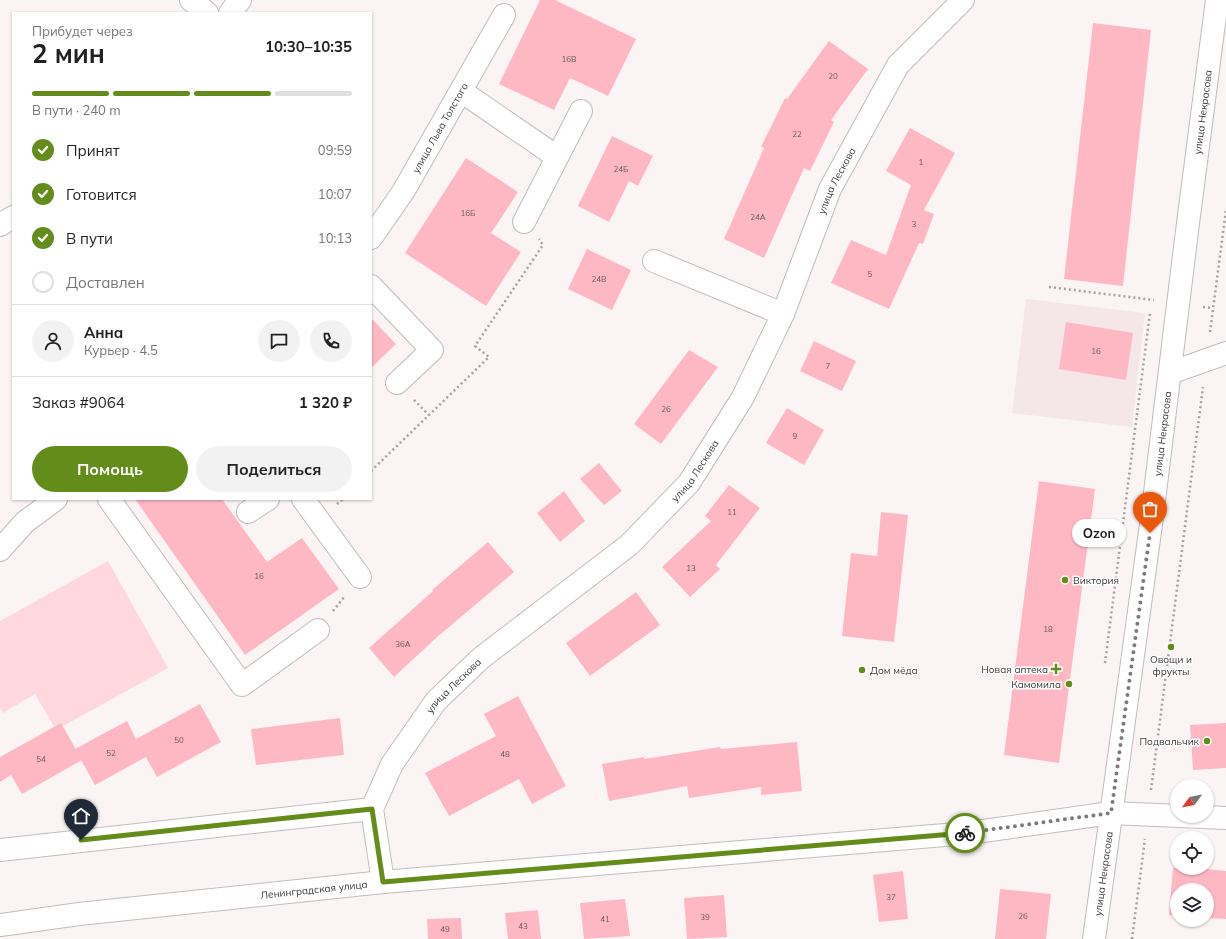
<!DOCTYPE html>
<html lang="ru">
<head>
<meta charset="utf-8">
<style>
	body { margin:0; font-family:Mulish,sans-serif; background:#f2f2f2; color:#202124; height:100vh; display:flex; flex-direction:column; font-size:15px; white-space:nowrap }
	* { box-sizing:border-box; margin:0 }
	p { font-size:13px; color:#757577 }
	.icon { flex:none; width:22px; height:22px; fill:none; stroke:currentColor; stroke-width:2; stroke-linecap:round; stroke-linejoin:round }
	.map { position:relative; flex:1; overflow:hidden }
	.details { position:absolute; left:12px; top:12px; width:360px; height:488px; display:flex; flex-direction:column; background:#fff; border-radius:0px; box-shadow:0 1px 3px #0004 }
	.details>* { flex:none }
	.needle { width:26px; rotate:238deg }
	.tools { position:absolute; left:1170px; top:779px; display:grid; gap:8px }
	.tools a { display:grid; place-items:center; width:44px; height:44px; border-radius:50%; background:#fff; box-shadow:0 1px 3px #0004; font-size:20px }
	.pin { position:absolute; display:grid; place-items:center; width:34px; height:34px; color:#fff; margin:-41px -17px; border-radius:50% 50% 50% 0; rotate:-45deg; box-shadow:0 0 4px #0007 }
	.pin .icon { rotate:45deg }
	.courier { position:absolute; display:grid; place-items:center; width:40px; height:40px; margin:-20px; border:3px solid #638c1a; border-radius:50%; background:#fff; color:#222; box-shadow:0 1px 5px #0007 }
	.bubble { position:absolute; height:28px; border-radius:14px; background:#fff; box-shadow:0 1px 3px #0004; font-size:13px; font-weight:700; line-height:28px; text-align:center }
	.headline em { font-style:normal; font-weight:700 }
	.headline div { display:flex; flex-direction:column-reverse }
	.headline { display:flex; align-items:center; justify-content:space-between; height:68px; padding:0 20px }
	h1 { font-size:26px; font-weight:700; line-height:30px }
	.bar { display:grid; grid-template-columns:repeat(4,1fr); gap:6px 4px; align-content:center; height:48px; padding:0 20px }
	.bar i { height:5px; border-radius:3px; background:#e0e0e0 }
	.bar .active { background:#638c1a }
	.bar p { grid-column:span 4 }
	.line { display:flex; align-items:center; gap:10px; padding:0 20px; border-top:1px solid #e0e0e0 }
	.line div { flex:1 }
	.round { display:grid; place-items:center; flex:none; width:42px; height:42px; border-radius:21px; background:#f2f2f2 }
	ol { padding:0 20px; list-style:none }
	li { display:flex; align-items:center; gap:12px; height:44px }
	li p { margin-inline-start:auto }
	li .icon { padding:4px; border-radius:50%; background:#638c1a; color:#fff; stroke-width:4 }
	li:last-child { color:#757577 }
	li i { width:22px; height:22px; border:2px solid #e0e0e0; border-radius:50% }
	.action { display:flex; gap:8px; margin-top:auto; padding:8px 20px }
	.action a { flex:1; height:46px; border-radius:24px; background:#638c1a; color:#fff; font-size:16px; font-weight:700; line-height:46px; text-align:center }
	.action a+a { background:#f2f2f2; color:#202124 }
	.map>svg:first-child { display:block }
	.built { fill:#f5e6e8 }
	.green { fill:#ffd8de }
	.building { fill:#feb8c4 }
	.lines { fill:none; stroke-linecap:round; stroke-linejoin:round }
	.minor-casing { stroke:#c1bcbd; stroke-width:24 }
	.path { stroke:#a5a1a2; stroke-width:2.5; stroke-dasharray:2 3; stroke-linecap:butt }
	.minor { stroke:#fff; stroke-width:22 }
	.done { stroke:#7e7a7b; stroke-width:4; stroke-dasharray:0 7.2 }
	.route { stroke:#638c1a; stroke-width:5 }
	.poi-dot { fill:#638c1a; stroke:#fff; stroke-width:1.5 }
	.labels { text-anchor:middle; stroke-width:3; stroke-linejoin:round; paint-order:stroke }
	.number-label { font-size:8px; fill:#6c595c }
	.street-label { font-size:10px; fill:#3b3939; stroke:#fff }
	.poi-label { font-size:10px; fill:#3b3939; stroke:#fff; text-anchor:end }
</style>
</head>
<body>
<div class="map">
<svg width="1226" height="939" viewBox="0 0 1226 939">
	<rect width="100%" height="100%" fill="#faf4f5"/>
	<path class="built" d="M1026 299 1145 313 1132 427 1012 413Z"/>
	<path class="green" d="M108 561 168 668 56 730 35 694 3 713 0 707V621Z"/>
	<path class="building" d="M540 0H555L636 39 608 96 570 78 554 110 499 84Z
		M1093 23 1151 30 1123 286 1064 279Z
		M829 41 868 69 831 120 834 122 810 171 804 168 764 258 724 239 764 148 761 147 785 98 787 99Z
		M910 128 955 153 924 210 934 214 923 244 919 243 889 309 831 283 851 240 886 255 911 185 886 171Z
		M612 136 653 156 638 186 629 181 609 222 578 206Z
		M466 158 518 192 491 233 521 252 486 306 405 253Z
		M587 249 631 270 612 310 568 289Z
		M371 318 396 344 371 368Z
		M1066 322 1133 333 1126 380 1059 369Z
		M814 341 856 361 842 391 800 371Z
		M689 350 718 367 661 444 634 424Z
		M787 408 824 430 804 465 766 443Z
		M599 463 622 491 604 505 580 479Z
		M1039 481 1095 489 1059 763 1004 755Z
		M729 485 760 508 716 565 720 569 690 597 662 567 711 521 705 516Z
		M564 491 585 521 560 542 537 513Z
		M135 499H222L267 562 302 538 339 589 245 655Z
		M881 512 908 515 894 642 842 636 851 553 877 556Z
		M488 542 514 572 436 638 394 677 369 648 433 591 432 590Z
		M636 592 660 625 590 676 566 643Z
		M518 696 566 786 532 804 519 779 449 816 425 773 496 736 484 714Z
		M200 704 221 742 157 777 146 757 95 785 75 749 127 721 136 739Z
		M340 718 344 755 256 765 251 729Z
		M61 723 82 760 22 794 11 775 0 782V757Z
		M1226 723V768L1193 770 1190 725Z
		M797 742 802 791 761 795V787L689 798 687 786 609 801 602 764 644 757V759L720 747 721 749Z
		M1173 868H1196L1226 871V919L1207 918V890H1177V915H1169Z
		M903 871 908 919 879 922 873 875Z
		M1000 889 1051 894 1046 939H995Z
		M724 895 727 937 687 939 684 898Z
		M625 899 630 936 584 939 580 903Z
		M538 910 541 939H508L505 913Z
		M461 918 462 939H428L427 919Z"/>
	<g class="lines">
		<defs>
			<g id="minor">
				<path d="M191 0 207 13"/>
				<path d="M230 13 240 0"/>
				<path d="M461 91 557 157"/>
				<path d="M524 222 581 111"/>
				<path d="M0 225 13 217"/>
				<path id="s1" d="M371 238 403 192 504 15"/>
				<path d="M654 261 783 314"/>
				<path d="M371 286 432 350 397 383"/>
				<path d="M1170 373 1226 353"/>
				<path d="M109 499 242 685 318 630"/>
				<path d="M303 499 360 577"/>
				<path d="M248 512 268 499"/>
				<path d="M0 550 25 522 56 499"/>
				<path d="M0 850 372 809"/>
				<path id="s2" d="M383 882 372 809 392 764 436 701 481 658 629 545 689 483 743 397 783 314 830 189 898 65 963 0"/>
				<path id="s3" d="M0 925 79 914 383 882 969 833 1111 813 1226 818"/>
				<path id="s4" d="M1094 939 1152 517 1187 231 1217 0"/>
			</g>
		</defs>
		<use href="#minor" class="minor-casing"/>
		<path class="path" d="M1049 287 1154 300
			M1203 307 1213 308
			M1210 332 1226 210
			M414 400 429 415
			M371 471 489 357 475 346 543 245 539 239
			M337 504 343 499
			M333 611 345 596
			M1105 663 1150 313
			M1151 790 1203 387
			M1132 939 1145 839"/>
		<use href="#minor" class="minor"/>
	</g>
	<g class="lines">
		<path class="done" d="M965 833 1111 813 1150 533"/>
		<path class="route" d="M81 840 372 809 383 882 965 833"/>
	</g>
	<g class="poi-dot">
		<circle cx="1065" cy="580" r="4"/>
		<circle cx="1171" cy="647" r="4"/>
		<path d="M1054 663h4v4h4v4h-4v4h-4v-4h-4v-4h4z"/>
		<circle cx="862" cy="670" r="4"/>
		<circle cx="1069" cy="684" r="4"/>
		<circle cx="1207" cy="741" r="4"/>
	</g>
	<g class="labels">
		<g class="number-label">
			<text x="569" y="62">16В</text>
			<text x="833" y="79">20</text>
			<text x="797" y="137">22</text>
			<text x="921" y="165">1</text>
			<text x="621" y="172">24Б</text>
			<text x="468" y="216">16Б</text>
			<text x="758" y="220">24А</text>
			<text x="914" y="227">3</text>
			<text x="870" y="277">5</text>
			<text x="599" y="282">24В</text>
			<text x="1096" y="354">16</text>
			<text x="828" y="369">7</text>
			<text x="666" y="412">26</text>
			<text x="795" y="439">9</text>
			<text x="732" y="515">11</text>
			<text x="691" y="571">13</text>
			<text x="259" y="579">16</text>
			<text x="1048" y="632">18</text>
			<text x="403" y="647">36А</text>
			<text x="179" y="743">50</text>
			<text x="111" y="756">52</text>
			<text x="505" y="757">48</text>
			<text x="41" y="762">54</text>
			<text x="891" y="900">37</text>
			<text x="1023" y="919">26</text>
			<text x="705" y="920">39</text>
			<text x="605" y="922">41</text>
			<text x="523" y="929">43</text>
			<text x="445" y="932">49</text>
		</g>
		<g class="street-label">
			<text dy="4" stroke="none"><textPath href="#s4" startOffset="834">улица Некрасова</textPath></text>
			<text dy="4" stroke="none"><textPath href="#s1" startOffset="130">улица Льва Толстого</textPath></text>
			<text dy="4" stroke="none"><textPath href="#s2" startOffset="872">улица Лескова</textPath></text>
			<text dy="4" stroke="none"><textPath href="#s4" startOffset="510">улица Некрасова</textPath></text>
			<text dy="4" stroke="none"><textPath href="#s2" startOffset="548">улица Лескова</textPath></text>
			<text dy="4" stroke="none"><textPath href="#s2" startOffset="223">улица Лескова</textPath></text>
			<text dy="4" stroke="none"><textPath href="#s4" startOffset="66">улица Некрасова</textPath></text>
			<text dy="4" stroke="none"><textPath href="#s3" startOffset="316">Ленинградская улица</textPath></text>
		</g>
		<g class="poi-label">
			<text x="1073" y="584" text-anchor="start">Виктория</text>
			<text x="1171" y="663" text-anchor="middle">Овощи и<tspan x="1171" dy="12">фрукты</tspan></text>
			<text x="1048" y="673">Новая аптека</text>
			<text x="870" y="674" text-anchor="start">Дом мёда</text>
			<text x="1061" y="688">Камомила</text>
			<text x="1199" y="745">Подвальчик</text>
		</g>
	</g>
</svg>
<div class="tools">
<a><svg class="needle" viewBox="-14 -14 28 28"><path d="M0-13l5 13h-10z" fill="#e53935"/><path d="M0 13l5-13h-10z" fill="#757577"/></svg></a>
<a><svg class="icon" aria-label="locate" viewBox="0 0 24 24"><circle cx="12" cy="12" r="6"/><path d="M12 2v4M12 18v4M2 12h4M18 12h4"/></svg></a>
<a><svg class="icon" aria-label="layers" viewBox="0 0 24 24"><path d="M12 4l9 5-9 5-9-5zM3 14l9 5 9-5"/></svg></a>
</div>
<div class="pin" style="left:1150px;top:533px;background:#ea580c"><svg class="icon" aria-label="bag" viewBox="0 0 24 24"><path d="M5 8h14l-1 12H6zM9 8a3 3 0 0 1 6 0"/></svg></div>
<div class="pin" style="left:81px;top:840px;background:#1f2937"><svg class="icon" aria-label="home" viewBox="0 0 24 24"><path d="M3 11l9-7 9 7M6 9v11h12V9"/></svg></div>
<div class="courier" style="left:965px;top:833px"><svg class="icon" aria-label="bike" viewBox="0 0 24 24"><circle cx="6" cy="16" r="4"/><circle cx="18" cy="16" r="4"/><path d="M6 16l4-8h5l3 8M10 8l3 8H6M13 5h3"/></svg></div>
<div class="bubble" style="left:1072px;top:519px;width:54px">Ozon</div>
<section class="details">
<div class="headline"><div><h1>2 мин</h1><p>Прибудет через</p></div><em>10:30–10:35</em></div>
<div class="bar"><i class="active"></i><i class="active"></i><i class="active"></i><i></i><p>В пути · 240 m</p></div>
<ol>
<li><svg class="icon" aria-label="check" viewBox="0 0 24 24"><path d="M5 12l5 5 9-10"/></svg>Принят<p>09:59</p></li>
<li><svg class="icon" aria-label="check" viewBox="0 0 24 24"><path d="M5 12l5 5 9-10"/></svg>Готовится<p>10:07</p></li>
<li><svg class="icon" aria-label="check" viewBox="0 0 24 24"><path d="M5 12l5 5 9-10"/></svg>В пути<p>10:13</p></li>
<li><i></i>Доставлен</li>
</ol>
<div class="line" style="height:72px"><a class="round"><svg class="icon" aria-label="person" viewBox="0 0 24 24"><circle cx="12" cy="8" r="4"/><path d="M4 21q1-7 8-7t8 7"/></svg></a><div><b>Анна</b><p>Курьер · 4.5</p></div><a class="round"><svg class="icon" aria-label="chat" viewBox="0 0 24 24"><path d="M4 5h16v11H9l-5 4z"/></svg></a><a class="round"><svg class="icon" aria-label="phone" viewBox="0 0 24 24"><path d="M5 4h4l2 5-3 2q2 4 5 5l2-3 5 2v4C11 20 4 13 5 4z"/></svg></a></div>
<div class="line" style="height:52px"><div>Заказ #9064</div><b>1 320 ₽</b></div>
<div class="action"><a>Помощь</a><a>Поделиться</a></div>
</section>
</div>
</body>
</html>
